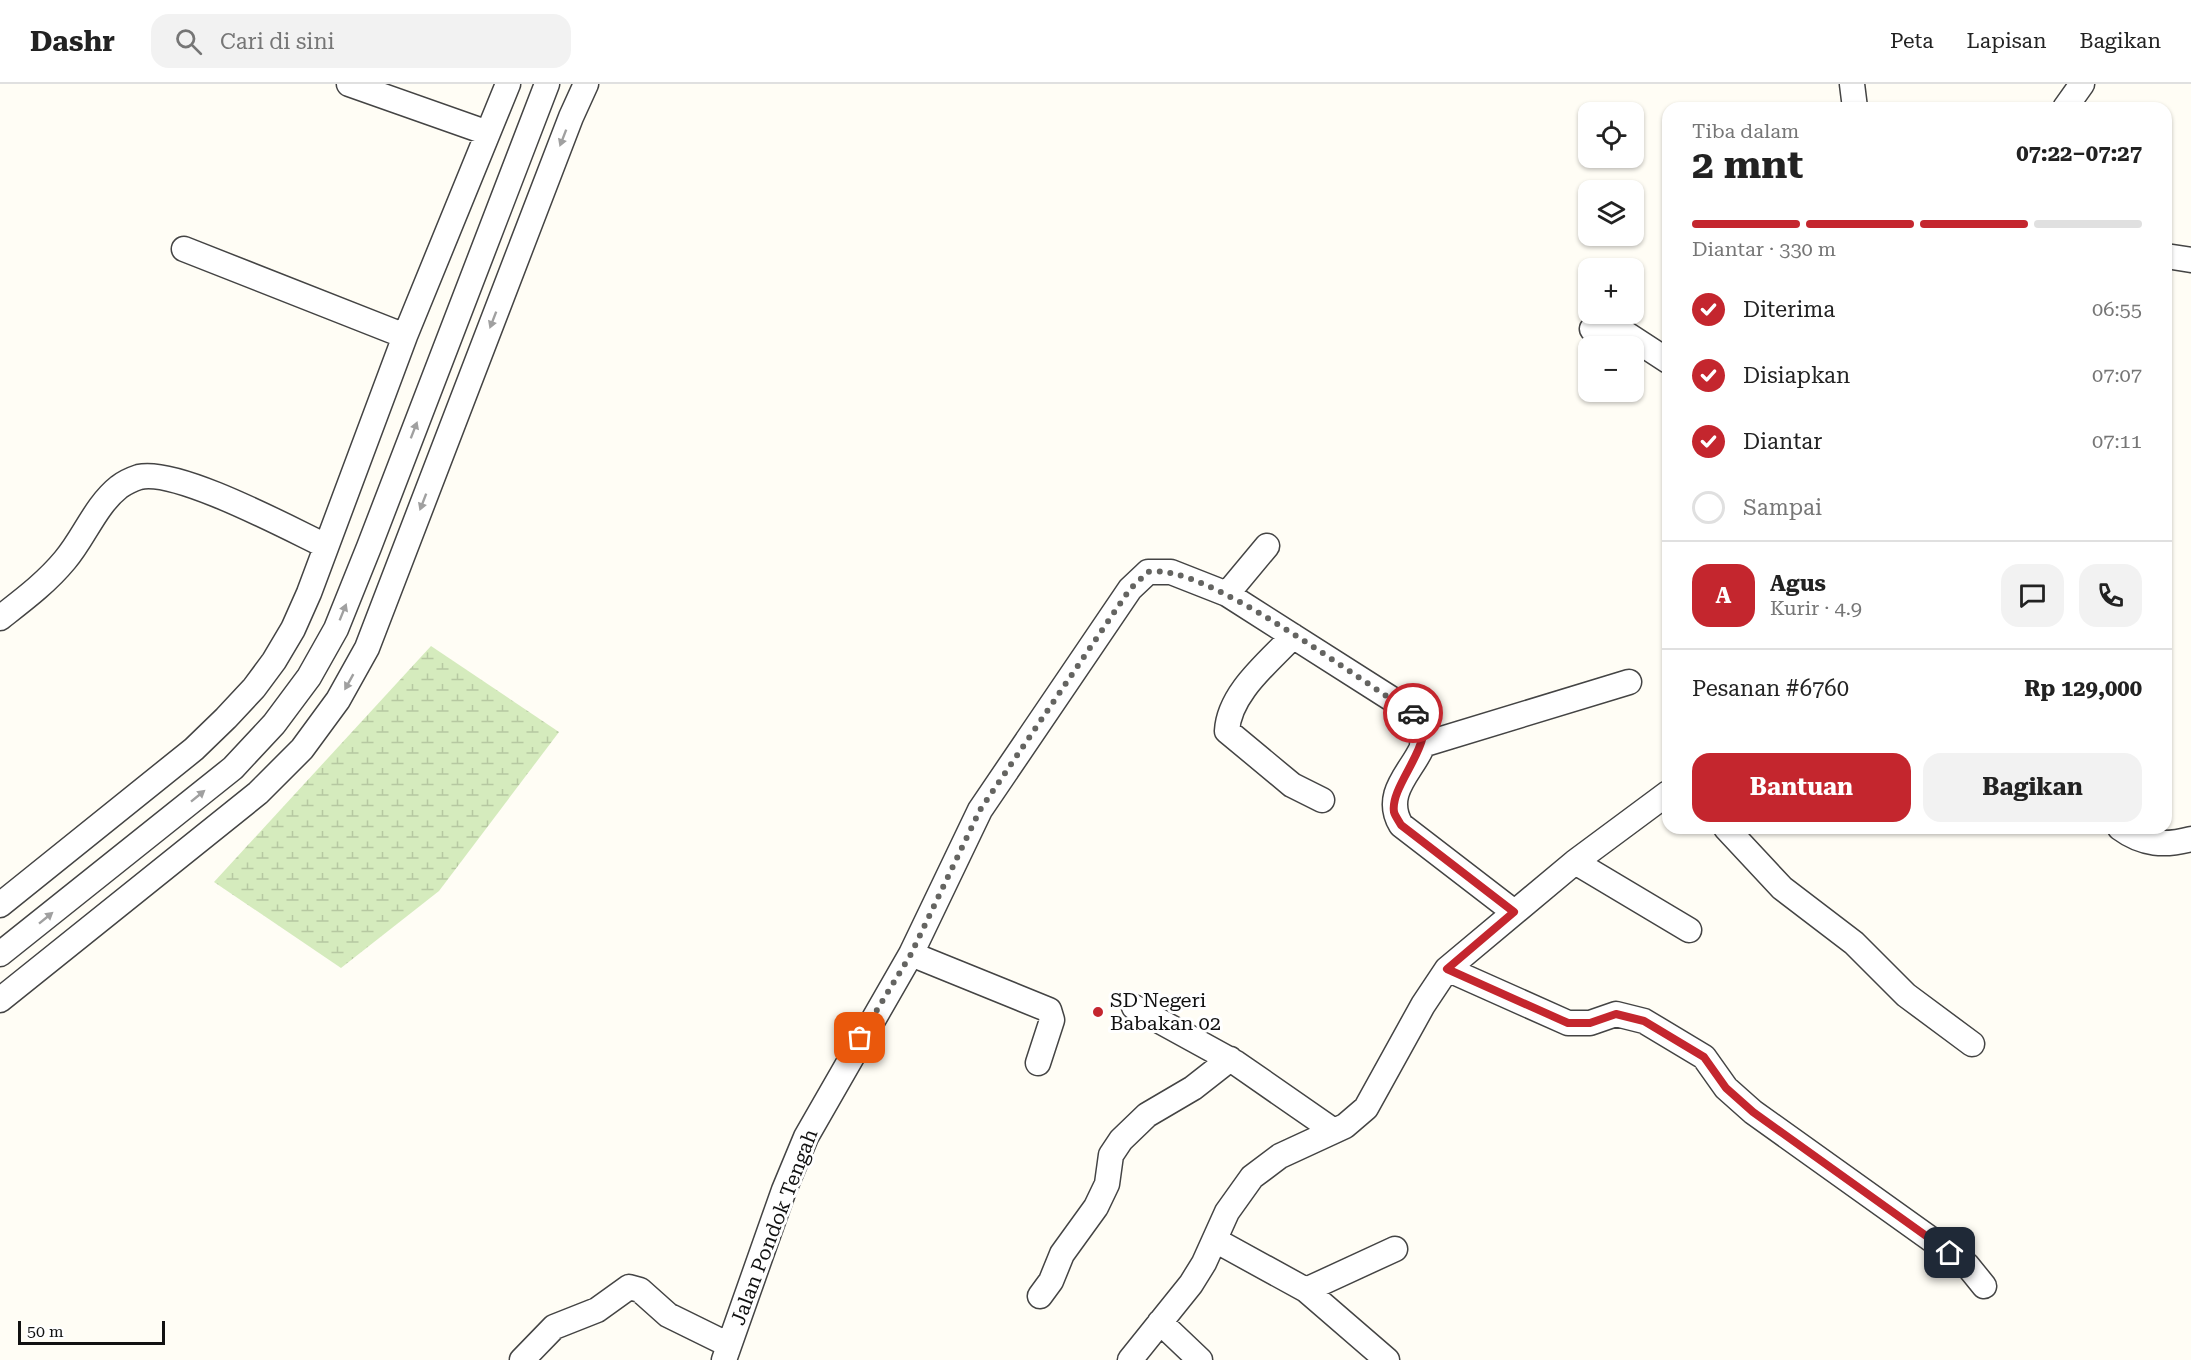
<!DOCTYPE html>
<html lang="id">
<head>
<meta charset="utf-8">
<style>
	body { margin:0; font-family:"Roboto Serif",serif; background:#f2f2f2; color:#222; height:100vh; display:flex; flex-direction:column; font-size:22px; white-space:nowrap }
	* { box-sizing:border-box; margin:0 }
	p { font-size:20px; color:#767676 }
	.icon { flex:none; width:33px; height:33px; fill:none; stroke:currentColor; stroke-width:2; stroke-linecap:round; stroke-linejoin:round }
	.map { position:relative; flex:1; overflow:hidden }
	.sheet { position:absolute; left:1662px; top:18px; width:510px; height:732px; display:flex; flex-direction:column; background:#fff; border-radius:18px; box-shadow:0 2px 4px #0004 }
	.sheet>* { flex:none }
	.controls { position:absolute; left:1578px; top:18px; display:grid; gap:12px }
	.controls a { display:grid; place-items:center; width:66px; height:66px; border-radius:12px; background:#fff; box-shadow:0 2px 4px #0004; font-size:30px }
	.scale { position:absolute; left:18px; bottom:15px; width:147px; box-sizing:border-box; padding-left:6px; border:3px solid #111; border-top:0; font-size:16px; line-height:21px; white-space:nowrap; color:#111; -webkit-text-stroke:4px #fff; paint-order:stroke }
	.pin { position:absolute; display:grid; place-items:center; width:51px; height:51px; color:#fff; margin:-26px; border-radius:12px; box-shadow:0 3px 9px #0006 }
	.courier { position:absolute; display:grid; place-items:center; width:60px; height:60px; margin:-30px; border:4px solid #c4262e; border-radius:50%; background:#fff; color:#222; box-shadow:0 2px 8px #0007 }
	.overview em { font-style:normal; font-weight:700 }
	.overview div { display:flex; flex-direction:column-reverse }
	.overview { display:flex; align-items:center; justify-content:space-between; height:102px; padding:0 30px }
	h1 { font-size:39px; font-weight:700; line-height:45px }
	.bar { display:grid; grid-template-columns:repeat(4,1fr); gap:9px 6px; align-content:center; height:72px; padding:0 30px }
	.bar i { height:8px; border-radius:4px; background:#e0e0e0 }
	.bar .on { background:#c4262e }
	.bar p { grid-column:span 4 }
	.line { display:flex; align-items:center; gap:15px; padding:0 30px; border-top:2px solid #e0e0e0 }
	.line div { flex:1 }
	.round { display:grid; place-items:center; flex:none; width:63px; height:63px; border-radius:18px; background:#f2f2f2 }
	ol { padding:0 30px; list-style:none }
	li { display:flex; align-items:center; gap:18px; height:66px }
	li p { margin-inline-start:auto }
	li .icon { padding:6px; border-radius:50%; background:#c4262e; color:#fff; stroke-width:4 }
	li:last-child { color:#767676 }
	li i { width:33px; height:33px; border:3px solid #e0e0e0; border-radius:50% }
	.button { display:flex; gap:12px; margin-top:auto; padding:12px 30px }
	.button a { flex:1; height:69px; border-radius:18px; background:#c4262e; color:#fff; font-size:24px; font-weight:700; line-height:69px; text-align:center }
	.button a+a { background:#f2f2f2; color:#222 }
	header { display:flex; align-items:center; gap:36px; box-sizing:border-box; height:84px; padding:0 30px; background:#fff; border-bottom:2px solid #e0e0e0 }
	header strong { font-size:28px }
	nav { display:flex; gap:33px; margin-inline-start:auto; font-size:21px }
	.search { width:420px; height:54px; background:#f2f2f2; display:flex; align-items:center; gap:15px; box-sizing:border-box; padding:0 21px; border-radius:18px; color:#767676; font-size:22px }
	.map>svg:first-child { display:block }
	.wetland { fill:url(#wetland-marsh) }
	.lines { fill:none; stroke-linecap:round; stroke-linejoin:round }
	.minor-casing { stroke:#444; stroke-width:27 }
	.minor { stroke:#fff; stroke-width:24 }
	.oneway { fill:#a0a0a0 }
	.done { stroke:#646461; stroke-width:6; stroke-dasharray:0 10.8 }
	.route { stroke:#c4262e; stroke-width:8 }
	.poi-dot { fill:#c4262e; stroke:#fff; stroke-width:2 }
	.labels { text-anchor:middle; stroke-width:6; stroke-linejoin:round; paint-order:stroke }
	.poi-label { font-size:20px; fill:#111; stroke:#fff; text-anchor:start }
	.street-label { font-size:20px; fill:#111; stroke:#fff }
</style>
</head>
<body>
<header>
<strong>Dashr</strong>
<div class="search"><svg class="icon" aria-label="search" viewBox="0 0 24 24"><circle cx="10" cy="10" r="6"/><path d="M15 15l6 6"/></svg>Cari di sini</div>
<nav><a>Peta</a><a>Lapisan</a><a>Bagikan</a></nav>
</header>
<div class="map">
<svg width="2191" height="1276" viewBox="0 0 2191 1276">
	<defs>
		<pattern id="wetland-marsh" width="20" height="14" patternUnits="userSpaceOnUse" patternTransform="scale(1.5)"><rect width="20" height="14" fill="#d5ebbd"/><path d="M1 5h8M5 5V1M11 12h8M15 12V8" fill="none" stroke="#b6c8a1"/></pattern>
	</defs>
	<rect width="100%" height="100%" fill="#fffdf5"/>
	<path class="wetland" d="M431 562 559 648 439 807 341 884 214 798Z"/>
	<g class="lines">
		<defs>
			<path id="minor" d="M349 0 488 49
				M1852 0 1855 24
				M2065 24 2082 0
				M184 165 405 252
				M2166 172 2191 176
				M1592 245 1622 247 1668 277
				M1227 510 1267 462
				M0 534C23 516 46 499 65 476 84 454 95 422 119 403 123 400 133 395 139 393 177 384 288 444 326 462
				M1293 552C1269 578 1229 609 1227 647L1292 701 1322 716
				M1422 661 1629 598
				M1726 744 1782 804 1854 859 1906 911 1972 960
				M2120 744C2143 761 2165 762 2191 755
				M1575 778 1689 846
				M0 821 194 665 226 634 254 604 274 577 293 545 309 509 405 252 508 0
				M0 870 233 684 274 640 309 593 336 545 369 463 547 0
				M911 870 1049 926 1052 936 1038 979
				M1447 885 1568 939H1590L1616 930 1644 937 1704 973 1726 1004 1753 1028 1967 1181 1984 1202
				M0 916 258 709 302 665 338 616 367 564 571 33 586 0
				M1134 923 1236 979 1334 1047
				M1215 1156 1306 1206 1387 1276
				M1306 1206 1395 1165
				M1040 1212 1051 1197 1062 1170 1096 1123 1107 1100 1111 1071 1121 1056 1147 1031 1193 1004 1230 975
				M1160 1238 1200 1276
				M522 1276 554 1243 597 1226 629 1203 640 1206 668 1231 729 1261
				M724 1276 784 1106 806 1053 911 870 980 726 1130 505 1148 488H1171L1227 510 1420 633C1421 637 1424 642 1425 646 1428 678 1378 702 1401 741L1514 828
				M1130 1276 1191 1200 1204 1179 1227 1128 1252 1093 1280 1072 1345 1042 1366 1024 1423 921 1447 885 1575 778 1668 709"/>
		</defs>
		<use href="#minor" class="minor-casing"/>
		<use href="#minor" class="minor"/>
	</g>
	<defs><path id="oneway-solid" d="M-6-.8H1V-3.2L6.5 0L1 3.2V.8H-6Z" transform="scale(1.5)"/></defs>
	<g class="oneway">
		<use href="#oneway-solid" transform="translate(563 54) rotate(111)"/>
		<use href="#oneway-solid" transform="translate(493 236) rotate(111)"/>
		<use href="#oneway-solid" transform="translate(414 346) rotate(-69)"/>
		<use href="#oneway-solid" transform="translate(423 418) rotate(111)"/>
		<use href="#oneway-solid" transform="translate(343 528) rotate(-68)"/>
		<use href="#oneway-solid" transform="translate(349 598) rotate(119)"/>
		<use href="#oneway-solid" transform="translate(198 712) rotate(-39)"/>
		<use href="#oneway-solid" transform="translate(46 834) rotate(-39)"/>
	</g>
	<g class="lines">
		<path class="done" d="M860 954 911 870 980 726 1130 505 1148 488C1204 477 1359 597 1413 629"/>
		<path class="route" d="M1413 629C1446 649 1389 699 1394 728 1395 732 1399 737 1401 741L1514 828 1447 885 1568 939H1590L1616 930 1644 937 1704 973 1726 1004 1753 1028 1950 1169"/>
	</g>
	<circle class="poi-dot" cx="1098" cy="928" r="6"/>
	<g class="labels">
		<g class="poi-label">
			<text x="1110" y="923">SD Negeri<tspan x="1110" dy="23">Babakan 02</tspan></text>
		</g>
		<g class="street-label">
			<text transform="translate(774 1143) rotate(-69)" y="7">Jalan Pondok Tengah</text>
		</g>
	</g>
</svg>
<div class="controls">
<a><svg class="icon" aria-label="locate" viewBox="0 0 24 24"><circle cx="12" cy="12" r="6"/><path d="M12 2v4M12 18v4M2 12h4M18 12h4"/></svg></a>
<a><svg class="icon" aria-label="layers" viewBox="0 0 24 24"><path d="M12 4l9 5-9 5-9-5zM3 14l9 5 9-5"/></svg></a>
<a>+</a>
<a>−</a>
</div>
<div class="scale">50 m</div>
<div class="pin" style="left:860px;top:954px;background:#ea580c"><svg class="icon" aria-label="bag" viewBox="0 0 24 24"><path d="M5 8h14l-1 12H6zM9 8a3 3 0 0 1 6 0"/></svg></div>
<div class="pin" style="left:1950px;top:1169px;background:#1f2937"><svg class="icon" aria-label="home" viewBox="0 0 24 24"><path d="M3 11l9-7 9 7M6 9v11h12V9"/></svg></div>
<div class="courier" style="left:1413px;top:629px"><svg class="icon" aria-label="car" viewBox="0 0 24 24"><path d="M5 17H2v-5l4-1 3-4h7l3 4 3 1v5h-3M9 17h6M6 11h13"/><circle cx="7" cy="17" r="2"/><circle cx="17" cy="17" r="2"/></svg></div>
<section class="sheet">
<div class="overview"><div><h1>2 mnt</h1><p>Tiba dalam</p></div><em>07:22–07:27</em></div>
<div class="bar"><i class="on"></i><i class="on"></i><i class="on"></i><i></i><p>Diantar · 330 m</p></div>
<ol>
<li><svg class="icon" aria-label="check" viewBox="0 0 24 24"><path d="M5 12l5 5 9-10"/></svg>Diterima<p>06:55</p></li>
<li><svg class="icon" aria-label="check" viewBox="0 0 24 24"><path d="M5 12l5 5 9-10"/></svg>Disiapkan<p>07:07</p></li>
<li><svg class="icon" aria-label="check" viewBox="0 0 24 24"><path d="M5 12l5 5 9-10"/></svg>Diantar<p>07:11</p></li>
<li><i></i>Sampai</li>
</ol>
<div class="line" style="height:108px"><b class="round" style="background:#c4262e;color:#fff">A</b><div><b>Agus</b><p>Kurir · 4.9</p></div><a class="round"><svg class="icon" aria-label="chat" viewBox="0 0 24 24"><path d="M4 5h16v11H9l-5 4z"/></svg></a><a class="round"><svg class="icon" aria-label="phone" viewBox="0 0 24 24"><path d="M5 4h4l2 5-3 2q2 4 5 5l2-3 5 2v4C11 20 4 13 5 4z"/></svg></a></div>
<div class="line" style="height:78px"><div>Pesanan #6760</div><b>Rp 129,000</b></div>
<div class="button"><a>Bantuan</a><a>Bagikan</a></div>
</section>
</div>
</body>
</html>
